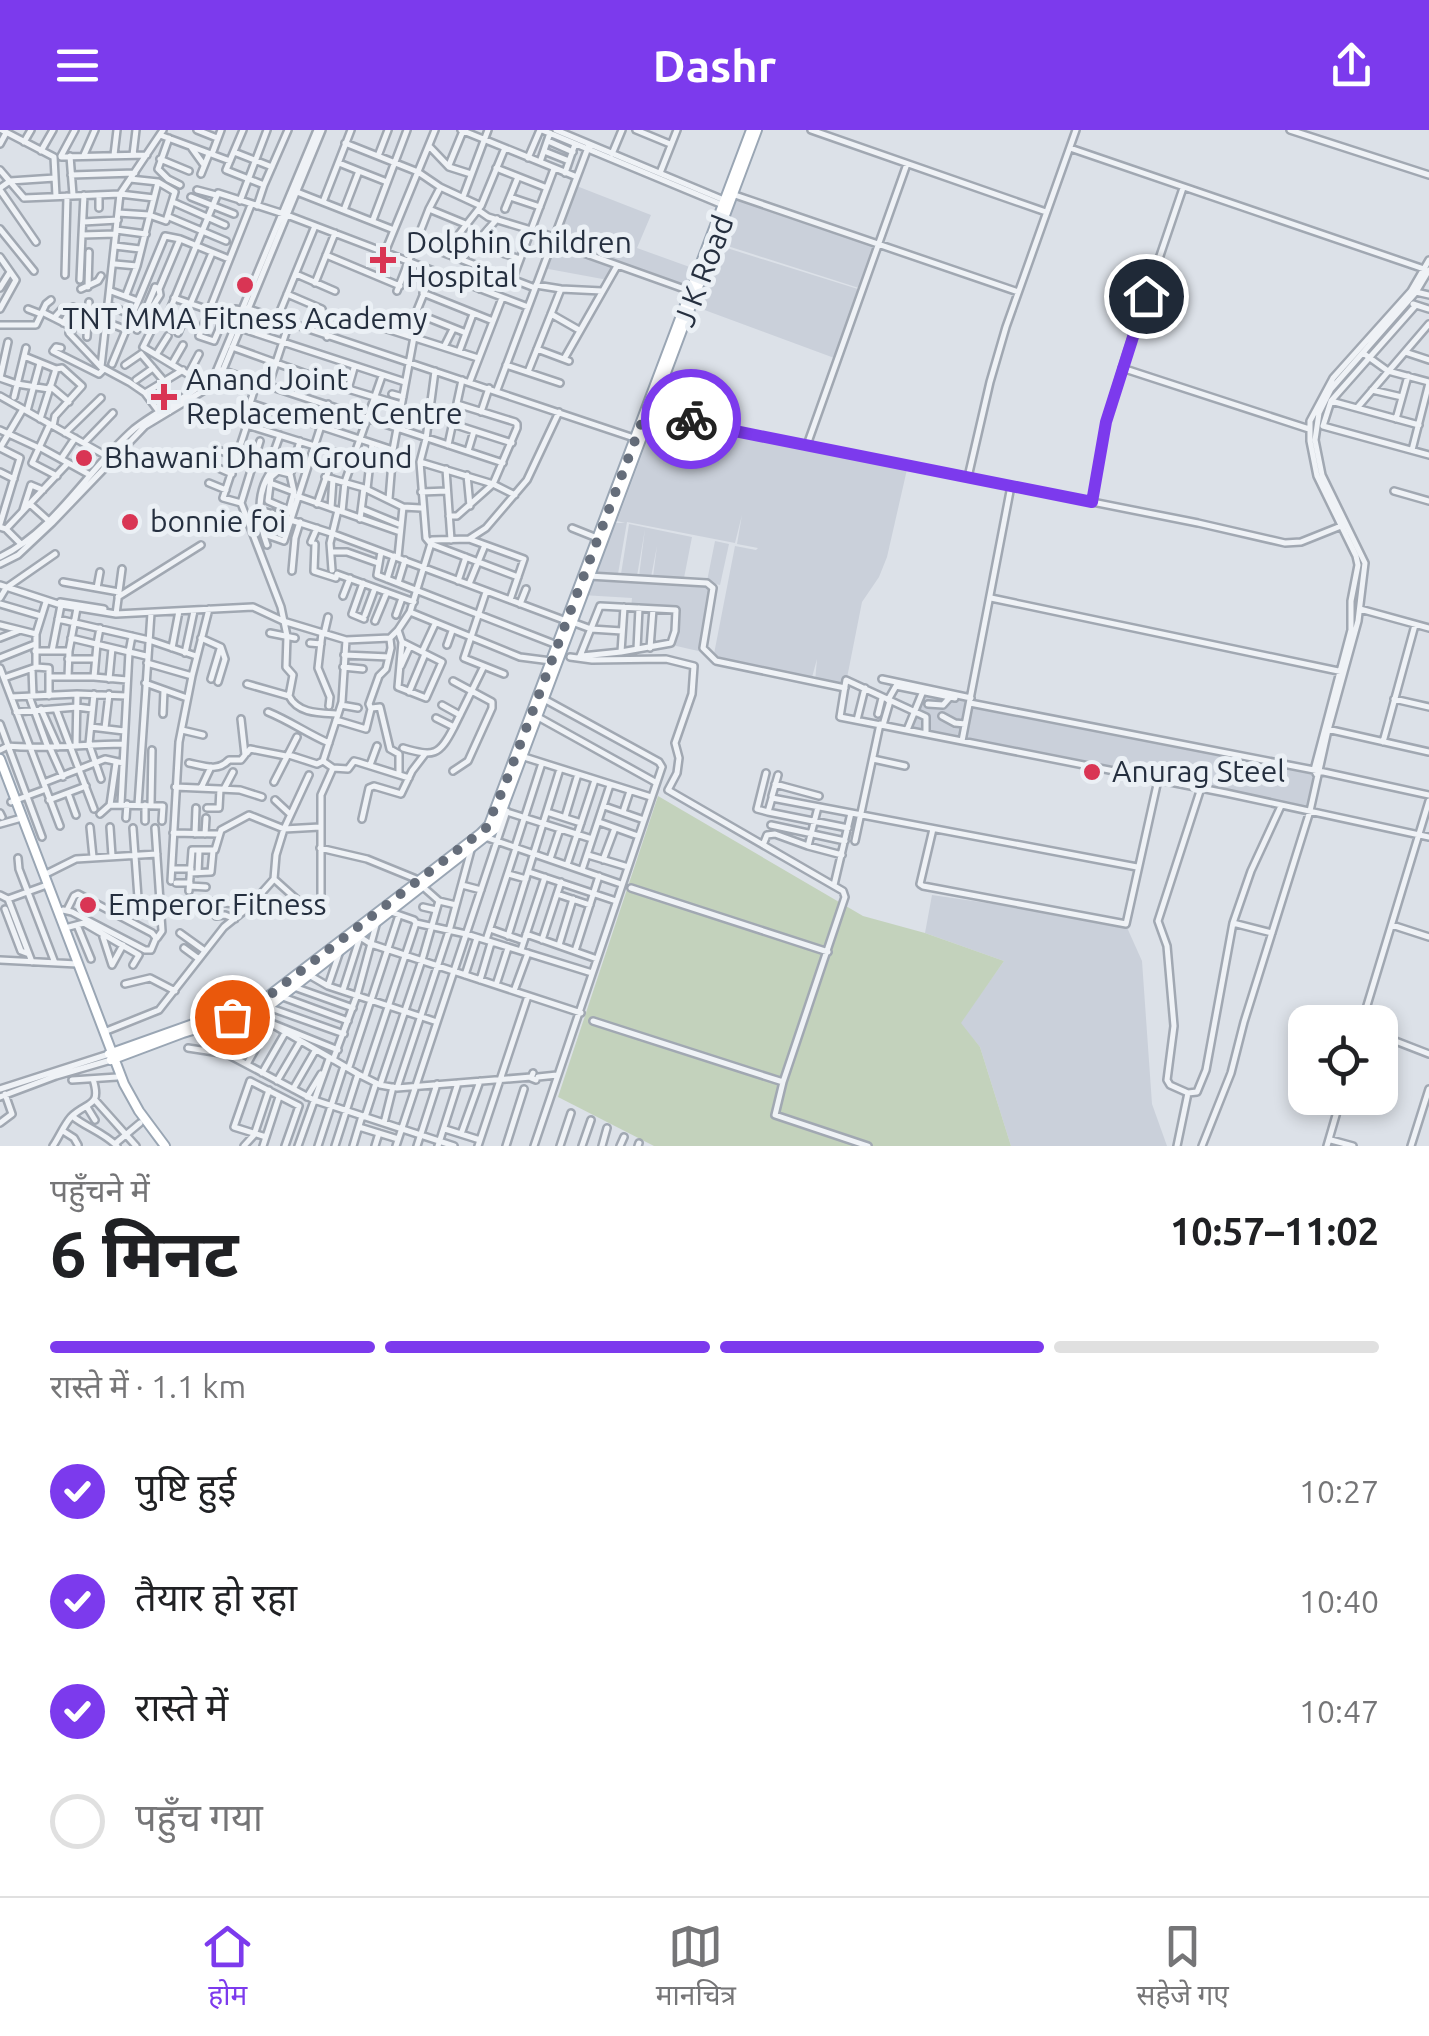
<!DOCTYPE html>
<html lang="hi">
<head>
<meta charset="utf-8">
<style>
	body { margin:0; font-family:Ubuntu,"Noto Sans Devanagari",sans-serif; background:#f6f6f6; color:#202124; height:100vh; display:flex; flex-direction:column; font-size:38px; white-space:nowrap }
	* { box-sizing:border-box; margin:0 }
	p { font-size:32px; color:#757577 }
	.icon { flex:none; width:55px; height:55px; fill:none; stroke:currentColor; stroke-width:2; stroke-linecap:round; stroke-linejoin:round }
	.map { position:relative; height:1016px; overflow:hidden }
	.drawer { display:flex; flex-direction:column; background:#fff; flex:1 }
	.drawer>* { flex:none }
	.buttons { position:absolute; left:1288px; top:875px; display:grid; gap:20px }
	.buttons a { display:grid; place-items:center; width:110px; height:110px; border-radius:20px; background:#fff; box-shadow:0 5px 15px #0003; font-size:50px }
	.pin { position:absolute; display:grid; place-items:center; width:85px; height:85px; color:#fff; margin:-42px; border:5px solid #fff; border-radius:50%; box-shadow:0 2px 10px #0007 }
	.courier { position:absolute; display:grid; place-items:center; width:100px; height:100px; margin:-50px; border:8px solid #7c3aed; border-radius:50%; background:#fff; color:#222; box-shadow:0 2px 12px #0007 }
	.overview em { font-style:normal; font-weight:700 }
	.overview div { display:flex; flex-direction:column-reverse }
	.overview { display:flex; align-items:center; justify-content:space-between; height:170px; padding:0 50px }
	h1 { font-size:65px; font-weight:700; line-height:75px }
	.bar { display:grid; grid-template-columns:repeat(4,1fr); gap:15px 10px; align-content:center; height:120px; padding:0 50px }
	.bar i { height:12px; border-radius:8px; background:#e0e0e0 }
	.bar .current { background:#7c3aed }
	.bar p { grid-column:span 4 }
	ol { padding:0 50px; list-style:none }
	li { display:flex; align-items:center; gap:30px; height:110px }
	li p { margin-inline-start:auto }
	li .icon { padding:10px; border-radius:50%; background:#7c3aed; color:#fff; stroke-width:4 }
	li:last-child { color:#757577 }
	li i { width:55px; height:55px; border:5px solid #e0e0e0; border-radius:50% }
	header { display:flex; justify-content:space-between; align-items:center; height:130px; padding:0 50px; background:#7c3aed; color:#fff; font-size:45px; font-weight:700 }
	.dock { display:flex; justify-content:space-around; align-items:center; height:140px; border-top:2px solid #e0e0e0; background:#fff; font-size:28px; color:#757577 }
	.dock a { display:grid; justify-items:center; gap:5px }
	.dock .current { color:#7c3aed }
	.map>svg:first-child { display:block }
	.built { fill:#cad0da }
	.green { fill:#c3d2bc }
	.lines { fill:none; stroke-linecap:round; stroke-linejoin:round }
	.minor-casing { stroke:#a1a8b2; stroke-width:10 }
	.major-casing { stroke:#9aa6b4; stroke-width:12 }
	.minor { stroke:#eff2f6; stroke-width:5 }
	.major { stroke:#fff; stroke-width:8 }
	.done { stroke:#656d7a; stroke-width:10; stroke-dasharray:0 18 }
	.route { stroke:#7c3aed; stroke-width:12 }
	.poi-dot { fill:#d93554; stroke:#ebf0f5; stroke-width:4 }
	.labels { text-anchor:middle; stroke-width:10; stroke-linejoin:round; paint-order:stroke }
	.poi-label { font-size:30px; fill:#252f3f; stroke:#ebf0f5; text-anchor:start }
	.street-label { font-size:30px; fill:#252f3f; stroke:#ebf0f5 }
</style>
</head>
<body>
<header><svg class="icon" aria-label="menu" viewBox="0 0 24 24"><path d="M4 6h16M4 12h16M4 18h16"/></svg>Dashr<svg class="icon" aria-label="share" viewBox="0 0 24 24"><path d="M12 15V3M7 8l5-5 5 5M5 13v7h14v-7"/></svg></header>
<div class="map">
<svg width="1429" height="1016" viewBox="0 0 1429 1016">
	<rect width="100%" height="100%" fill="#dce1e8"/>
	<path class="built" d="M574 55 651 85 637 118 698 140 690 161 617 135 608 150 543 138Z
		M733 64 879 113 862 159 715 112Z
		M714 114 861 160 837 229 691 175 704 142 709 143 707 141Z
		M659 279 711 295 908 335 887 427 879 447 862 472 845 558 815 552 817 529 811 551 713 529 735 416 756 420 758 418 737 414 742 385 735 413 627 392 618 444 594 443 612 393H625L617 391Z
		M629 394 692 407 684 448 653 447 657 416 651 447 639 446 645 399 637 446 621 444Z
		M715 411 729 414 720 455 715 454 707 523 672 515 676 481 631 478 632 468 582 465 589 446 710 453 707 451Z
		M922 562 1318 642 1310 681 907 599Z
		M932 765 1125 793 1142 831 1152 974 1167 1016H1011L980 917 960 893 1004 831 925 803Z"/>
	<path class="green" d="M658 666 863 786 925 803 1004 831 961 893 980 917 1011 1016H654L558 967Z"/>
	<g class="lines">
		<defs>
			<path id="minor" d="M2 0 54 27 56 66
				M197 0 217 8
				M243 0 226 40 264 55 288 0
				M461 0 577 47
				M542 0 725 76
				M556 0 724 70
				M636 0 670 14
				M811 0 1046 82
				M1290 0 1429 45
				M160 5 230 31
				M169 8 158 39 168 49 180 55
				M548 11 573 22
				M24 12 31 0
				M345 13 418 42 440 57 481 76
				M0 14 6 3
				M429 16 449 37 471 44
				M191 17 204 35
				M1070 18 1424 139
				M41 21 53 0
				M544 21 569 31
				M234 22 272 37
				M212 24 221 0
				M612 24 622 0
				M84 25 95 0
				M114 25 117 0
				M133 25 136 0
				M61 26 75 0
				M70 26 73 65
				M378 26 388 0
				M61 27 147 25
				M528 28 540 0
				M160 29 189 41
				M540 32 550 3
				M339 33 359 41
				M449 35 463 1
				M496 38 547 58
				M0 40 24 68 120 64 154 68
				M565 43 575 14
				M660 43 677 0
				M201 44 209 24
				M71 45 135 43
				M0 58 10 51 55 48
				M0 60 36 112
				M197 60 216 65
				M297 62 394 100
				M732 64 1018 162
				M84 65 82 105 116 104
				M99 65V78
				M191 67 234 84
				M463 67 488 0
				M510 67 540 77
				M240 71 267 0
				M173 72 225 95
				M323 72 351 0
				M257 76 264 55
				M429 79 468 95
				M505 79 518 47
				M344 80 359 41 387 52
				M478 80 488 87 554 107
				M118 83 149 85 166 91 175 62 158 52 130 49
				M169 87 226 111
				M373 90 407 0
				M83 92 118 90
				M0 99 34 141
				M116 100 146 104
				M416 112 535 158
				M553 112 690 161
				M476 114 520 129
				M115 116 140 119
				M385 122 435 0
				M445 122 481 76 505 18
				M326 125 400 156
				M0 127 16 150 0 179
				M463 128 497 89
				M115 134 137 136
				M433 141 416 183 466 203
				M296 144 335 161
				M65 145 67 66
				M513 148 554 39
				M80 150 82 105
				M315 153 335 103
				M536 155 561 159 602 161
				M88 157 89 122
				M0 158 10 142
				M81 159 98 151 101 146
				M480 159 488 139
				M111 161 138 171
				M397 161 429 79 440 58
				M1416 162 1429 165
				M423 163 493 191
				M287 164 322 179 327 207
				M126 165 137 136 158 52
				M174 168 209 180
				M1413 174 1429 179
				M1416 175 1331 271 1323 296 1429 325
				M109 176 133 185
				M153 176 160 165 159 159 180 109
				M246 178C375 222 505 264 634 308
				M28 179 41 184
				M242 180 235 179 226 183 214 211 199 206 251 75
				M42 182 68 195 72 201 69 203 101 237 129 252 145 263 160 283
				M551 184 579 200
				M54 188 63 178
				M277 189 315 96
				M106 192 127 200
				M63 193 73 177
				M164 194 218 63 287 85 528 177
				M0 195H36L46 174 51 170
				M153 197 143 217 204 254
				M240 198 405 252
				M384 198 478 228
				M137 200 154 160 155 157 159 159
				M178 203 212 123
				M87 207 89 172
				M232 217 348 259 401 275
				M444 217 453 199
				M61 218 56 217 53 221 99 244 104 239
				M537 219 569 231
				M459 222 473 184
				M1405 222 1429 230
				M1363 223 1388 241 1429 252
				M141 224 164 251
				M156 225 168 206
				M24 226 56 239
				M564 229 617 136
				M112 234 165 106 180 109 229 129
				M172 234 183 215
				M125 235 141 224
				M506 235 560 253
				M101 237 120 64 163 0
				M1122 238 1309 299
				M221 240 503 333
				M435 241 426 309 420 332 426 408 431 414 518 447
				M528 242 561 159
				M189 243 199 224
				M0 248 17 254 49 259
				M0 248 8 212
				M136 250 153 238
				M470 251 502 168
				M269 254 289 193
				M50 256 69 272
				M348 259 354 238
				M497 260 589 15
				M1372 260 1402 267
				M145 263 183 240
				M392 264 403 267
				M0 266 110 328
				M14 267 26 218
				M1331 271 1419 295
				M250 273 393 320
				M650 276 725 299 1198 393 1285 413 1301 412 1346 394
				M1357 278 1429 194
				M27 281 40 233
				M481 282 489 258
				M40 289 56 239 62 238 82 256 55 286 53 296
				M1396 289 1408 246
				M50 294 32 333 57 346
				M453 294 512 313
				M247 295 353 328
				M0 300 39 318
				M65 303 101 268
				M260 311 241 373 281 477 287 506 286 537 293 545 289 566C298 584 320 583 338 584
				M84 313 113 283
				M448 315 462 250
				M807 315 907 34
				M0 318 20 328 0 394
				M0 318 23 279
				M41 318 90 345
				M218 320 254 333
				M1412 320 1429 253
				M468 321 474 301
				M61 329 75 308
				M420 332 493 354 515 365
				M270 333 280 305
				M216 337 232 344
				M446 339 451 410
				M0 342 14 349
				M291 342 300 311
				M467 345 470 376
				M325 347 364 358 403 377 421 378
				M968 347 990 252 1006 197 1076 0
				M209 353 226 360
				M270 353 294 362
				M367 359 372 314
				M1394 361 1429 371
				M421 362 447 361
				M297 366 400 402
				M389 369 393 320 414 207
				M1092 372 1106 292 1128 220 1183 58
				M241 373 223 368 247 295 245 290 257 251
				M30 374 50 392
				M317 374 335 322
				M331 378 333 349
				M362 379 401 395
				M23 380 31 355 43 360
				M260 380 331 403 569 492
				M342 382 345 352 382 246
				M272 383 267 405 284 411 328 274
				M449 386H457L493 354 517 298V294L515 292 457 274
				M286 387 289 380 268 371 271 347 278 341 290 344 294 362 289 380
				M360 389 364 358
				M0 397 6 399 21 414
				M572 398 597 408
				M6 399 68 333
				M469 409 524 429 510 470
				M311 412 317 398
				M315 414 314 441 336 448 337 444 414 472
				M267 415C258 390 255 360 274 338
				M331 422H347L378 433
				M381 422 377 445 557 515
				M0 427C56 400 88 339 134 299 160 278 193 266 216 242L317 0
				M398 427 403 377
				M0 434 18 425 52 393 145 296 213 255 223 240 322 0
				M332 440 330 413 338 380
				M292 441 295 408 300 392
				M589 446 707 453 713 458 703 518 716 531 845 558
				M387 449 394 426
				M458 451 466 427
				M63 452 119 462
				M363 453 352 484 364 489
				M398 453 405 430
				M469 454 485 415
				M0 455 61 475 116 484 253 477 283 491 346 510 390 508 398 500 410 482 432 410 469 409 486 398 527 350 559 282
				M97 458 100 442
				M486 462 464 528 504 544
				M343 466 350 448
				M118 467 201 415
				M0 468 6 458 55 424
				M991 468 1343 542
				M60 472 104 479
				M0 474 41 486
				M520 474 526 459
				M1360 479 1429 498
				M410 482 520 527 551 531
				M116 484 122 439
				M365 485 375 458
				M396 485 402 468
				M58 489 149 510 196 526
				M375 491 387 462
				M572 492 591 499 622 501
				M0 495 36 504
				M398 500 402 512 398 557 426 568 442 532 402 512
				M270 503 295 508
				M322 503 318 538 330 567 329 576
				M324 504 328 487
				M0 508 18 501
				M71 508 146 526
				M201 508 221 517 225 529 218 552
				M346 510 342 572 323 631 333 638 348 639 354 631 358 632 409 648
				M310 513 321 514
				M447 515 452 501
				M172 518 179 481
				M650 518 653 479
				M637 519 639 478
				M35 521H69
				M52 521 61 475
				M422 522 435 494
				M621 522 624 477
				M185 523 194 481
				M344 525 389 527
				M580 526 600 476 676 480 675 501 671 513 621 522 582 526
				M570 527 592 530 666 529 694 536 692 564 675 613 679 628 677 643 668 660 843 761 845 767 783 952 775 985 868 1016
				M0 528 35 514
				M68 529H95
				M147 533 192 546
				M401 536 410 516
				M36 537V504L46 472
				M343 537 363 539
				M0 538 60 696
				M32 539 33 566
				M49 547H94L127 550
				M68 547 69 521 77 478
				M94 547 97 514 100 498
				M4 548 36 537 49 538V566
				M109 549 112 518
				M211 549 220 519
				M882 549 971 568
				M453 551 492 572V578L468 631 453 641
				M145 553 187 568
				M247 554 289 566
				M409 562 425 524
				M94 564 89 614 101 649
				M29 566 47 615
				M11 567 77 564 126 566
				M544 569 659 632 662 637
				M1394 569 1429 577
				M888 570 896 556 955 568
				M970 573 1319 641 1429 665
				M928 574 943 575 951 566
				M341 575 358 578
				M442 575 460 585
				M372 578 380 577 390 619 399 624V644
				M41 579 58 617
				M56 579 94 679
				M16 582 77 577 92 579
				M268 582C290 591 308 604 329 613
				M163 584 164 560
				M878 584 882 568
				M942 586 955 593 965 594
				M538 587 655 652
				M436 588 454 597 484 536
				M336 590 366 599 371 579 369 574 379 546 386 539 391 518 390 509
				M857 590 865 558
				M0 594 42 707
				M883 595 890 571
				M91 597 124 601
				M105 598 109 564
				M1327 599 1429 622
				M182 600 203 605
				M907 600 923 561
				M926 603V587L846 550 840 587 1226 663 1429 707
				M962 611 1011 356
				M1383 612 1415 495
				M76 616 77 564
				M50 618 63 647
				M403 618C434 627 439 626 454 597
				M0 620 8 616C47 620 84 614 123 614
				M247 623 250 619 286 626 289 625 317 634 323 631
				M521 626 651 667
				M873 629 905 636
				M189 633C204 636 218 642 229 630H241L245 625 241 589
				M370 635 377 616
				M766 643 757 679 768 682
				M1317 645 1314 640 1351 500V471L1358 435 1356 426 1317 346 1310 311V291L1333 248 1411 161 1429 130
				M46 652 105 629 123 633
				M274 652 297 607
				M775 654 819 666
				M175 657 220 659
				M201 658 211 637
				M224 659 233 642
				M68 663 76 685
				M772 666 778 645
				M49 670 86 656
				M275 670 290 684
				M11 672 46 659
				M121 674 129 522 132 506
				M110 675 116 633
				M138 675 151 483
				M151 675 152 620
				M604 676 644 690
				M207 678H219L220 659 240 660 262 667
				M504 681 592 709
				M547 682 581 693
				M623 682 630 661
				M0 683 2 687
				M100 684 110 675 163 676 162 691
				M565 687 578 644
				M126 688 127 674
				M362 689 369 658 374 656 401 664 412 641 425 624
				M145 691V675
				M599 692 638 706
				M0 694 18 689
				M771 695 845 711
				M90 697 93 727
				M110 697 112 726
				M133 698 139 782
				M155 698 162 801 157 808
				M848 698 768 682 772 668 1137 737
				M933 699 920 754 923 756 1126 794 1158 650
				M173 703 219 704
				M195 704 196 678
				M205 704 206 688
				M485 707 621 754
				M855 711 880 594
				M763 715 767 705 775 704 808 716 842 725
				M808 716 818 677
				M515 717 542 633
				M320 718 367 729 421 751
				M588 725 628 737
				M18 728 19 739 55 833
				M550 729 560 699
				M603 730 615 698
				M567 735 595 650
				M172 739H191
				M582 740 610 655
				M529 742 616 771
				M190 743 211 742 213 721
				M198 743 199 720
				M508 744 526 749
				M44 745 76 729 157 724
				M274 749 304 776 310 778 321 775V665L333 638
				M171 751 179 612 192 546 209 479
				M176 753H190
				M462 755 481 760
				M834 755 851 683
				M190 756 206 757
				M422 756 439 771 456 775
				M631 758 828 822
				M189 761 192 720H215L221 700 249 685 284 699 320 697
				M557 764 590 775
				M0 765 8 769 32 832
				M8 769 44 756
				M210 771 250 776
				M423 777 436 780
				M5 779 21 821 29 824
				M59 782 63 780 72 782 145 820H151L156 808 152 803 78 764 74 766 67 780
				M391 782 414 790 416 793 466 804 592 843
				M216 786 225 785 235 789
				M1233 793 1272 803
				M77 795 91 829
				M1392 795 1429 807
				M65 798 84 793 139 825 133 835
				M490 799 524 811
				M180 803 205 821
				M526 804 597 829
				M508 806 560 639
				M103 807 112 835 123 815
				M360 807 371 814 581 883
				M486 810 516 718
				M542 810 561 752
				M559 815 573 769
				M184 818 199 829
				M521 820 545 747
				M575 821 599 746
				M0 830 77 834
				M309 845 328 856 437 892
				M465 845 477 808
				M480 850 491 813
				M125 854 150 848 175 861
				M496 855 508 818
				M328 856 340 821
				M294 857 353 878
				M343 860 360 807
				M514 861 528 823
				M280 866 348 891
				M268 877 344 904
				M249 881 358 944 380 955 397 958 531 947
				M593 891 783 952
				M1362 892 1429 671
				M271 893 338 920
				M202 899 243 908
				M104 902 159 880 224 797 250 776 274 749 276 725 284 699 309 645
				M1380 905 1429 924
				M188 918 227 924 314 970 454 1016
				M233 927 257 886
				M333 930 357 865 376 795
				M247 934 269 895
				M349 937 399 785
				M262 943 285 903
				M533 943 531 948 536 950
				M365 946 416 793
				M538 947 557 945
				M72 950 117 947
				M277 951 300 912
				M380 955 422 830 439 771
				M397 958 449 801 471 720
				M0 959 109 924
				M293 959 315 921
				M1188 963 1197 962 1206 940 1233 793 1251 741 1281 676
				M0 967 56 946 111 930
				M307 967 321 944
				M95 970 136 1016
				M87 977 95 990
				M72 986C87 998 103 1002 117 1016
				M365 987 376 953
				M0 993 12 984 5 964
				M384 993 393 957
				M359 997 398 1009
				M445 999 480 1010
				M63 1001 74 1008 78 1015
				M461 1004 480 951
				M266 1007 234 997 250 951 299 976 285 1016
				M1331 1010 1353 1016
				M116 1013 140 993
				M53 1016C59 1007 64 995 71 987 87 971 102 978 93 949
				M244 1016 254 1005 269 960
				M263 1016 279 967
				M298 1016 329 929
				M318 1016 344 936
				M335 1016 358 944
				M353 1016 362 986
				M375 1016 379 1003
				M396 1016 507 681
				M417 1016 437 954
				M438 1016 458 953
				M478 1016 528 866
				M506 1016 524 959
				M534 1016 662 637
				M560 1016 571 983
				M582 1016 591 990
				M602 1016 607 998
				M620 1016 624 1007
				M638 1016 639 1013
				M1177 1016 1188 963 1170 955 1167 950 1174 896 1167 816 1158 791 1201 658
				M1202 1016 1231 943 1244 892 1310 681 1328 600 1358 491 1365 433 1322 345 1315 310 1319 283 1331 259 1416 162 1429 140
				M1327 1016 1341 968
				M1411 1016 1429 959"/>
			<path id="major" d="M0 629 124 954 139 981 165 1016
				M109 924 266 868 480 704 489 695 751 0
				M111 930 183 903 268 877 495 699 757 0"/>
		</defs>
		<use href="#minor" class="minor-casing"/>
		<use href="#major" class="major-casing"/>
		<use href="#minor" class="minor"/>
		<use href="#major" class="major"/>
	</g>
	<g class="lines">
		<path class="done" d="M232 887 229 881 266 868 486 698 504 657 648 276 691 289"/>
		<path class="route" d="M691 289 725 299 1092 372 1106 292 1146 166"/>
	</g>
	<g class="poi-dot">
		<path d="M378 115h10v10h10v10h-10v10h-10v-10h-10v-10h10z"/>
		<circle cx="245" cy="155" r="10"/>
		<path d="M159 252h10v10h10v10h-10v10h-10v-10h-10v-10h10z"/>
		<circle cx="84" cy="328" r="10"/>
		<circle cx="130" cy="392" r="10"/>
		<circle cx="1092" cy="642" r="10"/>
		<circle cx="88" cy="775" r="10"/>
	</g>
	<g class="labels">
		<g class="poi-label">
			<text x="406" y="123">Dolphin Children<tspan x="406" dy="34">Hospital</tspan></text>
			<text x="245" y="199" text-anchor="middle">TNT MMA Fitness Academy</text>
			<text x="186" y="260">Anand Joint<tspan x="186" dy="34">Replacement Centre</tspan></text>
			<text x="104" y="338">Bhawani Dham Ground</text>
			<text x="150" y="402">bonnie foi</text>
			<text x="1112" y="652">Anurag Steel</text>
			<text x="108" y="785">Emperor Fitness</text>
		</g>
		<g class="street-label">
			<text transform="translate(704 141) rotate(-69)" y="10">J K Road</text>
		</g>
	</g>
</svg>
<div class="buttons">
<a><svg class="icon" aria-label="locate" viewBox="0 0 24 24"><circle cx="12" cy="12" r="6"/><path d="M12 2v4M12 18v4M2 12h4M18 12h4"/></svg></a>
</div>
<div class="pin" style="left:232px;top:887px;background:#ea580c"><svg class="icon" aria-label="bag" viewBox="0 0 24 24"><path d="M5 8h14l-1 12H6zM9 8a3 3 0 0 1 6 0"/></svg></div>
<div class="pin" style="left:1146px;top:166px;background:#1f2937"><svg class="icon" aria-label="home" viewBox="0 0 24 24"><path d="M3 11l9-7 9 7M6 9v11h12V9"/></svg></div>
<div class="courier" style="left:691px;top:289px"><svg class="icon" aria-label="bike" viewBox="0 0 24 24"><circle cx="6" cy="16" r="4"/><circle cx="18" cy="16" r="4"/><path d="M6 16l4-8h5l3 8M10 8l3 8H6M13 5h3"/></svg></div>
</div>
<section class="drawer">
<div class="overview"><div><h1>6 मिनट</h1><p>पहुँचने में</p></div><em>10:57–11:02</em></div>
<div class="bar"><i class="current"></i><i class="current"></i><i class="current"></i><i></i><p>रास्ते में · 1.1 km</p></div>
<ol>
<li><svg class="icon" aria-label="check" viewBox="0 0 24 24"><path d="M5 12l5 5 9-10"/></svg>पुष्टि हुई<p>10:27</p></li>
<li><svg class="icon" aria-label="check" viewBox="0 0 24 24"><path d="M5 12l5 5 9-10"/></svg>तैयार हो रहा<p>10:40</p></li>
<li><svg class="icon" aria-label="check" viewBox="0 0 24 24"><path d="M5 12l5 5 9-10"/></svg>रास्ते में<p>10:47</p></li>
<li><i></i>पहुँच गया</li>
</ol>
</section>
<nav class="dock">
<a class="current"><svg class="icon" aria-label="home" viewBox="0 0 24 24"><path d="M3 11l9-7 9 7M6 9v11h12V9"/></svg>होम</a>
<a><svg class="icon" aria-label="map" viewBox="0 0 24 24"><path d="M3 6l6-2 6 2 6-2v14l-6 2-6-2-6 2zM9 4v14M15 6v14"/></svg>मानचित्र</a>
<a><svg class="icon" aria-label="saved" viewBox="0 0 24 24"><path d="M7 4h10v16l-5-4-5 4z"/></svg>सहेजे गए</a>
</nav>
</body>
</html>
